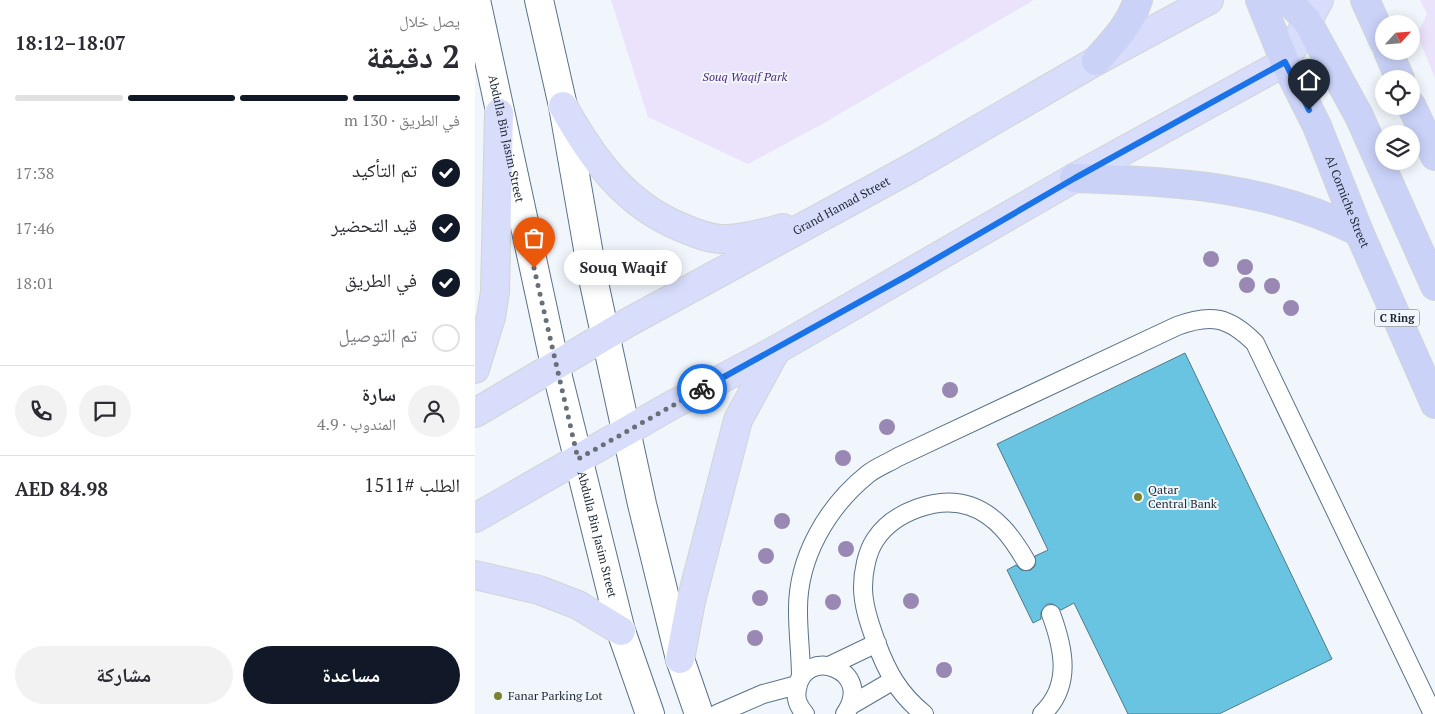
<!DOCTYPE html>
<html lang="ar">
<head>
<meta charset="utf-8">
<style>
	body { margin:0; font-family:"PT Serif","Noto Naskh Arabic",serif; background:#f2f2f3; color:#2b2b33; direction:rtl; height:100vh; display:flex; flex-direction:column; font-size:19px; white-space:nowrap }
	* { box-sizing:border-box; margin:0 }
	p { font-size:16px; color:#7c7c81 }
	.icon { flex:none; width:28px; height:28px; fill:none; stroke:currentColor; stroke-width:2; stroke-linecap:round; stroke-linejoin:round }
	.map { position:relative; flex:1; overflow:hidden; direction:ltr }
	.side { display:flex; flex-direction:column; background:#fff; width:475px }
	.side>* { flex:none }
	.needle { width:32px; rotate:64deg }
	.controls { position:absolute; left:900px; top:15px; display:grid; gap:10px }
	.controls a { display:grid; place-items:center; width:45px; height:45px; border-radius:50%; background:#fff; box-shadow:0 2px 12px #0003; font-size:25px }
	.pin { position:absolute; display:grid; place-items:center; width:42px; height:42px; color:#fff; margin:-51px -21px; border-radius:50% 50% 50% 0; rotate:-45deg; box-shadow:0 0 5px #0007 }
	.pin .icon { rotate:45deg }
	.courier { position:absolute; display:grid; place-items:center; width:50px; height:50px; margin:-25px; border:4px solid #1a73e8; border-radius:50%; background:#fff; color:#222; box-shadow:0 1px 6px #0007 }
	.bubble { position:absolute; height:35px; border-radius:18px; background:#fff; box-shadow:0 2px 12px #0003; font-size:16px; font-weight:800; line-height:35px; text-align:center; direction:rtl }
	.headline em { font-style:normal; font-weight:800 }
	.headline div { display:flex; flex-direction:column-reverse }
	.headline { display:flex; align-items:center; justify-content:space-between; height:85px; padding:0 15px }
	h1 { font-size:32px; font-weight:800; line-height:38px }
	.bar { display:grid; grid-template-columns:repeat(4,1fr); gap:8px 5px; align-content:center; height:60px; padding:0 15px }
	.bar i { height:6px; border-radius:4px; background:#e1e1e2 }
	.bar .current { background:#111827 }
	.bar p { grid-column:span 4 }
	.line { display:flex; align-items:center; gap:12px; padding:0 15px; border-top:1px solid #e1e1e2 }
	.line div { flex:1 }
	.round { display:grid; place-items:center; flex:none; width:52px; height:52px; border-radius:26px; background:#f2f2f3 }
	ol { padding:0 15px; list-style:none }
	li { display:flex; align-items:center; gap:15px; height:55px }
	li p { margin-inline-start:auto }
	li .icon { padding:5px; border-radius:50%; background:#111827; color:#fff; stroke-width:4 }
	li:last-child { color:#7c7c81 }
	li i { width:28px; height:28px; border:2px solid #e1e1e2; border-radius:50% }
	.action { display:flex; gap:10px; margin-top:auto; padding:10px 15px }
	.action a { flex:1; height:58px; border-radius:30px; background:#111827; color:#fff; font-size:20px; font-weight:800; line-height:58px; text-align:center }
	.action a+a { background:#f2f2f3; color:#2b2b33 }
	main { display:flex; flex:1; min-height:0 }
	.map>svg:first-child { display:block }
	.green { fill:#ebe2fc }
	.building { fill:#69c4e2; stroke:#527a88 }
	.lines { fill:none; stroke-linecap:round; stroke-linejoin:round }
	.service-casing { stroke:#59728b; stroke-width:20 }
	.tertiary-casing { stroke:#59728b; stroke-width:30 }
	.primary-casing { stroke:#d2d4d6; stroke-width:30 }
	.trunk-casing { stroke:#d2d4d6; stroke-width:30 }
	.service { stroke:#fff; stroke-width:18 }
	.tertiary { stroke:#fff; stroke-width:28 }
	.primary { stroke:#d7ddfa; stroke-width:28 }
	.trunk { stroke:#cad2f8; stroke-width:28 }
	.tree { fill:#9987b4 }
	.done { stroke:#676f79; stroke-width:5; stroke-dasharray:0 9 }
	.route { stroke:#1a73e8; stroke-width:6 }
	.poi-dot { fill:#7a8430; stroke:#f0f6fc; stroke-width:2 }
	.labels { text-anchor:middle; stroke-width:4; stroke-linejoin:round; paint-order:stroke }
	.shield { fill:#f0f6fc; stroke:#5c656f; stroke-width:1 }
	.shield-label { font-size:11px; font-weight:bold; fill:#1d2732 }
	.park-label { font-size:12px; font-style:italic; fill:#512d7a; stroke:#f0f6fc }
	.street-label { font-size:12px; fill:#1d2732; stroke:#f0f6fc }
	.poi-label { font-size:12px; fill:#1d2732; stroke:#f0f6fc; text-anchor:start }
</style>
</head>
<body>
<main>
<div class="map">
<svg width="960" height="714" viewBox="0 0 960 714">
	<rect width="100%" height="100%" fill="#f0f6fc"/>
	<path class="green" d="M136 0H559L349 123 273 164 173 117Z
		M945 0H960V78L942 34 952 14Z"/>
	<path class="building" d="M710 353 857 659 744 714H653L599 603 586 610 578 604H572L566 612V619L558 623 532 570 541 565 546 570H556L560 566V556L573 550 522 444Z"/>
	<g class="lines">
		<defs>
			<path id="service" d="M354 666 402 643
				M326 677C326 655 323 634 323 612 322 558 352 507 393 474 402 467 413 463 423 457L702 326C736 313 754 317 780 343L958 714
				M376 705 417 681
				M242 714 288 694 322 685
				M330 714C323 706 320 699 322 689 328 645 401 669 370 714
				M449 714C424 694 412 672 401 642 395 625 388 606 388 587 388 572 392 552 400 540 418 512 463 495 495 506 521 515 537 537 551 561
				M567 714C597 686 589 649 576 614"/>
			<g id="tertiary">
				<path id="s1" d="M1 0 80 365 146 631 175 714"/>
				<path d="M64 0 88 106 119 283 167 504 205 659 224 714"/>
			</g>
			<g id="primary">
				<path d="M88 106C117 158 150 205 208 228 220 233 234 239 248 239 268 239 289 233 308 228"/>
				<path d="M0 369 16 317 20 292 24 113"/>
				<path id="s2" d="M0 413 152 323 440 166 621 61 734 0"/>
				<path d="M0 518 197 405 301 350 599 178 810 62 844 0"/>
				<path d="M0 575 64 590 103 605 146 631"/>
				<path d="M205 659 216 601 263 420 301 350"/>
			</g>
			<g id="trunk">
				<path id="s3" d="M785 0 810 62 842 126 884 232 960 404"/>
				<path d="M813 0 832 21 884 116 960 286"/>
				<path d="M890 0 909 42"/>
				<path d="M913 51 925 79"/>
				<path d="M621 61C638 42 655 25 663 0"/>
				<path d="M936 105 960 156"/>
				<path d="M599 178C698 181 794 186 884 232"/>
			</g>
		</defs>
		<use href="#service" class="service-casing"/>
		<use href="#tertiary" class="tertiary-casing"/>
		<use href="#primary" class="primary-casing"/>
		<use href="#trunk" class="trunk-casing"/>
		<use href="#service" class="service"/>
		<use href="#tertiary" class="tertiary"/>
		<use href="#primary" class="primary"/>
		<use href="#trunk" class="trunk"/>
	</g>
	<g class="tree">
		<circle cx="736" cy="259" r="8"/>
		<circle cx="770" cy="267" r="8"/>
		<circle cx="772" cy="285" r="8"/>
		<circle cx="797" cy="286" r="8"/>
		<circle cx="816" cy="308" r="8"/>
		<circle cx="475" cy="390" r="8"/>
		<circle cx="412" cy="427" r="8"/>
		<circle cx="368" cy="458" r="8"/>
		<circle cx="307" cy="521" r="8"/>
		<circle cx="371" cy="549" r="8"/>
		<circle cx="291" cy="556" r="8"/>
		<circle cx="285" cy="598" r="8"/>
		<circle cx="436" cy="601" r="8"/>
		<circle cx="358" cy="602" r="8"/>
		<circle cx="280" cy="638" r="8"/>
		<circle cx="469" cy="670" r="8"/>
	</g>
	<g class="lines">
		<path class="done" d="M59 268 103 459 227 389"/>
		<path class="route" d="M227 389 435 274 600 178 810 62 834 110"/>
	</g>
	<g class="poi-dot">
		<circle cx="663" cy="497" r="5"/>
		<circle cx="23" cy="696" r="5"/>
	</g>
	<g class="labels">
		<rect class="shield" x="899.5" y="309.5" width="45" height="17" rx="4"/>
		<g class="shield-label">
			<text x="922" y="322">C Ring</text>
		</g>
		<g class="park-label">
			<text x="270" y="81">Souq Waqif Park</text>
		</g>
		<g class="street-label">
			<text dy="4" stroke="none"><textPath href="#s1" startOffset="142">Abdulla Bin Jasim Street</textPath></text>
			<text dy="4" stroke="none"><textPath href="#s3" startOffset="220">Al Corniche Street</textPath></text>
			<text dy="4" stroke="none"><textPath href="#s2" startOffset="421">Grand Hamad Street</textPath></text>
			<text dy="4" stroke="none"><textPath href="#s1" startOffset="548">Abdulla Bin Jasim Street</textPath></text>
		</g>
		<g class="poi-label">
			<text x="673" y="494">Qatar<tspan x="673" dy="14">Central Bank</tspan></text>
			<text x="33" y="700">Fanar Parking Lot</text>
		</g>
	</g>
</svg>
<div class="controls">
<a><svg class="needle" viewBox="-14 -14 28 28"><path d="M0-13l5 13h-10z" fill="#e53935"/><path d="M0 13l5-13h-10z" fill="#7c7c81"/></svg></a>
<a><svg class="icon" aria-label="locate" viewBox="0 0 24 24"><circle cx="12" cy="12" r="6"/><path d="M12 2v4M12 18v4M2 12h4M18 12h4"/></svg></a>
<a><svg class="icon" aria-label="layers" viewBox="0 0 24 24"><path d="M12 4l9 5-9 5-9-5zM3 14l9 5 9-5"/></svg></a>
</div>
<div class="pin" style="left:59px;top:268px;background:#ea580c"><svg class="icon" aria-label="bag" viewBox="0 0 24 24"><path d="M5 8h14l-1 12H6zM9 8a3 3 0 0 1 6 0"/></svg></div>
<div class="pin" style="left:834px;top:110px;background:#1f2937"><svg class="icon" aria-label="home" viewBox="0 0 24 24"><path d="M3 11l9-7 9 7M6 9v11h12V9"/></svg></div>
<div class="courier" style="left:227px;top:389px"><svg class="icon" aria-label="bike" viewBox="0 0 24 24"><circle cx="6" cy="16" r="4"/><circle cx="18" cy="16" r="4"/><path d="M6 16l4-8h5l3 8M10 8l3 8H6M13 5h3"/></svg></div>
<div class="bubble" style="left:89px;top:250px;width:118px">Souq Waqif</div>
</div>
<section class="side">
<div class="headline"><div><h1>2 دقيقة</h1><p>يصل خلال</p></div><em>18:07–18:12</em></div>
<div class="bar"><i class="current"></i><i class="current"></i><i class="current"></i><i></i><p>في الطريق · 130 m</p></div>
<ol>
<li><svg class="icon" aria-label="check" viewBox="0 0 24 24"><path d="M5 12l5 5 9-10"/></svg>تم التأكيد<p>17:38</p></li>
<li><svg class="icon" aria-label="check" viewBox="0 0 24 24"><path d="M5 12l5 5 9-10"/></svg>قيد التحضير<p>17:46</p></li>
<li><svg class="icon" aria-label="check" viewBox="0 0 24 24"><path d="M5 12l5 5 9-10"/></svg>في الطريق<p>18:01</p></li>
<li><i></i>تم التوصيل</li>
</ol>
<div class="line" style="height:90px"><a class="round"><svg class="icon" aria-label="person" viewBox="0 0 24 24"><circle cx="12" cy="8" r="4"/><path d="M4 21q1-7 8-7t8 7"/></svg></a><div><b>سارة</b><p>المندوب · 4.9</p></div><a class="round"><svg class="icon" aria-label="chat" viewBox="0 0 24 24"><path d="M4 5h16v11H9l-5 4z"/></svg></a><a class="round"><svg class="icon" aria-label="phone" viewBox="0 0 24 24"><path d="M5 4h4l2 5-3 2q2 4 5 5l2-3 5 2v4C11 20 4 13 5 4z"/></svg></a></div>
<div class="line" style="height:65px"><div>الطلب #1511</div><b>AED 84.98</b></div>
<div class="action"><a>مساعدة</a><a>مشاركة</a></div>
</section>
</main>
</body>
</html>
